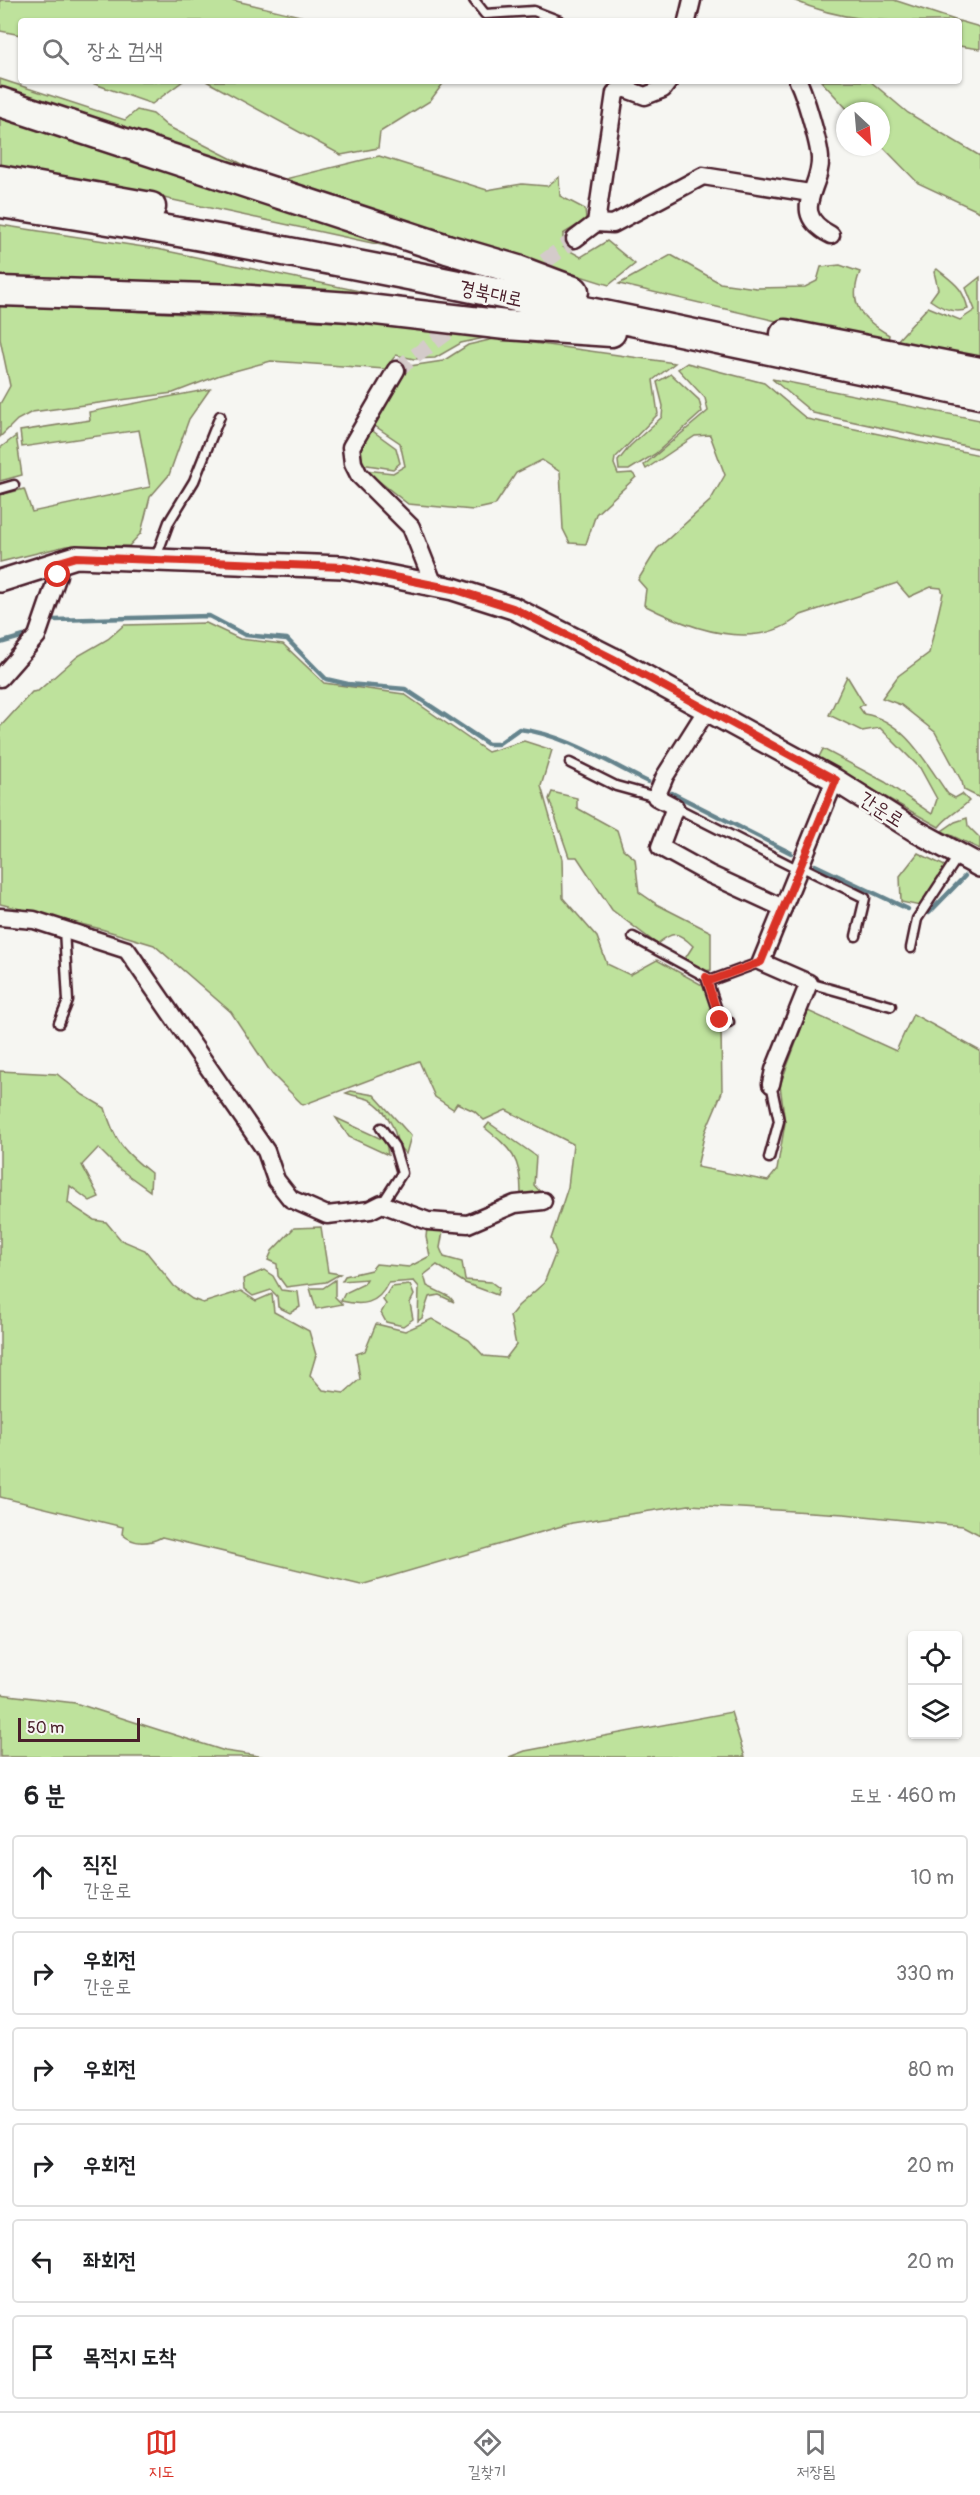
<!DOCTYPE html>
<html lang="ko">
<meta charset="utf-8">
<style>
body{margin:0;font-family:Pangolin,"Poor Story",sans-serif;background:#f6f6f6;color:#202124}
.controls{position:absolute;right:18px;bottom:18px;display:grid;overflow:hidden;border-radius:6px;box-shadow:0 2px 4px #0004}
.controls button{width:54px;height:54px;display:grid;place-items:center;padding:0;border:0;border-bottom:2px solid #e0e0e0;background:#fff;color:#202124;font:30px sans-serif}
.compass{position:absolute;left:836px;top:102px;width:54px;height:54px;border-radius:50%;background:#fff;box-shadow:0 2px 4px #0004;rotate:154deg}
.scale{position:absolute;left:18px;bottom:15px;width:122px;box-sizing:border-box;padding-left:6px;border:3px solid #4a1f2b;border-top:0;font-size:16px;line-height:21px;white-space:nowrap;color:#4a1f2b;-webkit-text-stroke:4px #f6f6f2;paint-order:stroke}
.stop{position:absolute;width:18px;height:18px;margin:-14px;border:4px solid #d93025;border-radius:50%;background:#fff}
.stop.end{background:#d93025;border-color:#fff;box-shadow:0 2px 6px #0008}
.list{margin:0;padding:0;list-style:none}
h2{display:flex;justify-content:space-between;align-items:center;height:78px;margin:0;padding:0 24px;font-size:26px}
h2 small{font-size:20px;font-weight:400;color:#757577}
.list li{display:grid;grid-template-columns:39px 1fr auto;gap:18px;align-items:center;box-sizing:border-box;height:84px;margin:0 12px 12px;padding:0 12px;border:2px solid #e0e0e0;border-radius:6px}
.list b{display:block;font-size:22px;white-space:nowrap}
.list p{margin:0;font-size:20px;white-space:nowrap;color:#757577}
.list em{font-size:20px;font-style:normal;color:#757577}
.icon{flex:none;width:33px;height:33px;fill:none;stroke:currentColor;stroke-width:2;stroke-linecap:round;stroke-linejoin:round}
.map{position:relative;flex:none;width:980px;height:1757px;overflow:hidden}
.search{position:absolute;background:#fff;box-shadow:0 2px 4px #0004;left:18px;right:18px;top:18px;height:66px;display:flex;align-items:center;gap:15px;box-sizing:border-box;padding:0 21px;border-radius:6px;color:#757577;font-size:22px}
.sheet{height:654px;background:#fff}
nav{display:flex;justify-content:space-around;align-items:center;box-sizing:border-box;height:84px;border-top:2px solid #e0e0e0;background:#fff;font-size:16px;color:#757577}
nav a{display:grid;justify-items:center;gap:3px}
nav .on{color:#d93025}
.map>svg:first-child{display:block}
.green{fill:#bee29c;stroke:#848064;stroke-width:1.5}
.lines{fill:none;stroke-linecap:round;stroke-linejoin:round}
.stream{stroke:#65848d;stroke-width:4.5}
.minor-tunnel{stroke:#d4cbca;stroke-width:16;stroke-dasharray:16 8;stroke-linecap:butt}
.service-casing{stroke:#4a1f2b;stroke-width:13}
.minor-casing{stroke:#4a1f2b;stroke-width:21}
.tertiary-casing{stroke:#4a1f2b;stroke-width:26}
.trunk-casing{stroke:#4a1f2b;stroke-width:33}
.service{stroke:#f6f6f2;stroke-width:8}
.minor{stroke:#f6f6f2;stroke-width:16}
.tertiary{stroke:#f6f6f2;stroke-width:21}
.trunk{stroke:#f6f6f2;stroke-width:28}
.route{stroke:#d93025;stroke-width:8}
.labels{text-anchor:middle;stroke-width:5;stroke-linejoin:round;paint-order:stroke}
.street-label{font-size:20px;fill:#4a1f2b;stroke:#f6f6f2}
</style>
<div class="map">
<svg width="980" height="1757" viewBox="0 0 980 1757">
<rect width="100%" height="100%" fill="#f6f6f2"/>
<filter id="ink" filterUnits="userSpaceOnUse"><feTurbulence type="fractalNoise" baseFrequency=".0167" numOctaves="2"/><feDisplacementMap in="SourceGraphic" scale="12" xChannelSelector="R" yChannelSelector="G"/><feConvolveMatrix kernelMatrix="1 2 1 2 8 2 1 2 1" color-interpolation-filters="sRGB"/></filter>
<g filter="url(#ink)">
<g class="green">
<path d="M0 0H232L321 21H21V35L0 31Z"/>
<path d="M793 0H894L958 21C898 21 850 25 793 0Z"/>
<path d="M959 21 980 27V49L959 46Z"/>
<path d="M0 79 125 120 137 110 153 114 167 126 252 169 222 161 0 91Z"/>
<path d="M86 81H183L152 104Z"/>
<path d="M206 81H445L430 101 380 132 378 148 341 155Z"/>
<path d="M821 81H870L908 113 980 156V212L918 183 881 145V111H849Z"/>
<path d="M0 114 423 254 76 179 0 169Z"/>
<path d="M379 156 487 190 522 184 547 186 559 177 560 196 585 209 586 220 563 234V247L581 257 607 241 635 264 609 285 277 181Z"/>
<path d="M0 225 157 249 398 299 0 279Z"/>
<path d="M671 255 720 283 756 288 805 287 817 281 821 267 840 265 860 272C847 305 862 319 889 335L888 340 802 327 619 284Z"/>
<path d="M937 269C954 283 963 287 968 309 955 314 941 308 930 300L938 289 934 272Z"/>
<path d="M980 277V361L894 344 928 307 960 320 975 310 966 288Z"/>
<path d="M0 304 391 325 489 337 461 343 435 358 414 359 396 355 385 369 271 361 220 375 173 393 32 412 17 420 0 437V404L10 386 0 339Z"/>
<path d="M498 338 675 363 653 380 658 414 615 458 614 464 618 474 632 473 636 477 596 514 586 544 570 543 563 529 560 472 542 460 516 473 495 505 473 510 408 504 365 470 393 473 405 466 400 443 372 424 375 416 410 366 443 361 468 345Z"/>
<path d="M687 363 764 383 807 419 980 455V798L964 790 962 782 935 732 901 705 882 698 898 676 929 653 943 593 941 588 931 587 909 597 897 583 801 615C756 653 690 629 644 605L646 589 638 580 657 549 710 501 725 475 710 435 695 436 646 469 644 465 708 411 705 398 678 369Z"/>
<path d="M671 374 699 400 702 412 655 454 629 470H619L618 461 630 446 662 417 663 406 657 382Z"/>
<path d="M772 379 980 420V449L813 413Z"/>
<path d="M210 389 189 419 169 475 150 497 141 533 129 546H66L0 562V495L24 489 32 512 150 487 139 430 22 447 20 431 90 420 89 412Z"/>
<path d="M370 429 396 448 400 463 393 469 361 464 356 445Z"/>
<path d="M16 436 22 475 0 481V448Z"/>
<path d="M206 623 240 639 283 644 324 683 404 694 488 752 524 741 552 750 541 786 562 859 563 898 597 937 607 964 630 975 657 960 704 986 721 1030 722 1092 705 1132 697 1167 768 1181 777 1170 785 1123 780 1085 808 1011 896 1051 913 1014 980 1051V1535L963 1526 844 1514 689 1505 572 1523 361 1585 162 1537C149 1544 134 1545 122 1534L123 1527 0 1497V1071L57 1074 83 1095 105 1108C115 1142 123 1151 151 1173L150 1191 118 1168 98 1148 82 1165 99 1197 90 1201 70 1186 68 1203 94 1220 106 1222 121 1240 145 1250 174 1286 192 1299 203 1303 241 1291 256 1301 272 1294 274 1312 309 1331 316 1355 310 1375 323 1390 344 1393 360 1379 356 1354 365 1351 376 1324 405 1331 432 1319 469 1340 484 1356 506 1358 516 1345 510 1316 518 1306 544 1283 556 1252 551 1239 568 1187 573 1144 506 1110 484 1120 474 1111 457 1103 453 1109 435 1097 419 1061 303 1105 272 1074 231 1012 154 945 101 929 0 904V727L32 692 38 691 78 656 108 639 124 625Z"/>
<path d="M847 676 864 704 859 707 864 714C904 720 926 763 948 794L955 798 962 794 969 801C959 811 947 816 939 827L818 759 823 749 885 782 932 814 937 799 920 768 880 728 862 731 829 715Z"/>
<path d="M552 792 577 798V808L617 830 623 849 635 859 639 892 658 905 711 932V970L705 971 684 960 693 946C678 931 673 931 657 944L612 910 577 857H569L549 799Z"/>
<path d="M967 818 968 826 980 838V849L942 831 955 822Z"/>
<path d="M918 853 947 867 920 906 901 902 900 876Z"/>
<path d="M351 1091 374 1095 411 1136 406 1154 397 1145C397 1129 384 1107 370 1100 363 1097 354 1096 346 1093Z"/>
<path d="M336 1118 386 1141 388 1155 349 1137Z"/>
<path d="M489 1123 536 1156 534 1185 543 1195 516 1198 521 1193C521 1158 511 1149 485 1128Z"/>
<path d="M321 1227 328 1272 340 1274 326 1282 286 1287 278 1276 277 1264 268 1260 272 1251 294 1228Z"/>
<path d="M427 1228 443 1231 440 1248 444 1257 462 1262 465 1280 491 1282 499 1288 497 1295 465 1283 437 1265 424 1275 427 1286 450 1297 454 1302 439 1295 429 1297 422 1318 418 1321 419 1287 414 1281 388 1283C378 1305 362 1306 341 1301L345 1293 364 1284 367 1279 342 1281 345 1276 371 1270 376 1264 409 1267 430 1256 426 1237Z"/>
<path d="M264 1270 273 1276 281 1290 298 1292 300 1307 290 1313 278 1307 277 1296 271 1290 253 1296 244 1289 243 1279Z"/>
<path d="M335 1280V1297L342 1304 316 1309 310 1288H323Z"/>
<path d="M410 1285 414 1295 410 1303 413 1319 403 1326 386 1322 381 1313 386 1304 383 1300 391 1287Z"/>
<path d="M0 1694 75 1703 225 1751 265 1757H0Z"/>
<path d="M731 1712 745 1757H509L525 1751Z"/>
</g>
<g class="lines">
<g class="stream">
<path d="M54 620 209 616 245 635 287 639 326 679 348 684 405 689 488 744H498L519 729C564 734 607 762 648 782"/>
<path d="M0 643 24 636"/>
<path d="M672 793 791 853"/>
<path d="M815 865 908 909"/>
<path d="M929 913 965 876"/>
</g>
<g class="minor-tunnel">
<path d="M525 276 575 239"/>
<path d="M396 370 501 293"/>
</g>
<defs>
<g id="service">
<path d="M474 0 485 14 534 11 560 21"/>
<path d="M0 489 14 485"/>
<path d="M155 560 169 522 194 481 220 416"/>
<path d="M570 763 616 786 656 797"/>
<path d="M675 807 799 870"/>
<path d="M800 866 865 898 856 936"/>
<path d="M633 937 712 980 761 962"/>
<path d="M911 948 917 919 959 855"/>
<path d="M706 977 720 1019 729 1022"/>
<path d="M809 983 891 1006"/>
<path d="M59 1023 68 1001 64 929"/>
<path d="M381 1128 394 1146 402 1173 382 1204"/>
<path d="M769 1158 779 1121 771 1084"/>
</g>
<g id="minor">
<path d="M687 21 692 0"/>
<path d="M798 81C805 95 819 143 820 158 822 189 787 212 831 235"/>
<path d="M596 223 613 224 703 176 810 193"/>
<path d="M575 239 596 223 615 93 623 88 645 96 663 89 669 81"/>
<path d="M396 370 351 447 353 463 359 475 411 527 434 585"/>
<path d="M0 678 37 636 58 575 59 562"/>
<path d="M706 711 665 776 656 797 675 807 660 847 709 874 783 908"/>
<path d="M0 917 34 920 127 950 266 1151 276 1180 291 1199 327 1215 370 1210 382 1204 428 1221 468 1224 515 1204 543 1201"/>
<path d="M771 1084 774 1070 809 983 761 962 835 780"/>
</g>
<path id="tertiary" d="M0 581 76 557 343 567 453 589 513 608 612 658 835 780 916 831 980 866"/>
<g id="trunk">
<path d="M0 102 447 249 518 270 574 291"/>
<path d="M0 180 151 207"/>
<path d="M0 203C329 252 654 327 980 394"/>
<path d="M0 291 236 299 350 307 506 325 611 332"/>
<path d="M785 334 980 372"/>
</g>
</defs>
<use href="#service" class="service-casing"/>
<use href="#minor" class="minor-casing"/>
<use href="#tertiary" class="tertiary-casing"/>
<use href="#trunk" class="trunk-casing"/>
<use href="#service" class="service"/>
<use href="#minor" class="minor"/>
<use href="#tertiary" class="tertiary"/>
<use href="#trunk" class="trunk"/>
</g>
</g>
<g class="lines" filter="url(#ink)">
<path class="route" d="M58 575 59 562 76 557 344 567 453 589 513 608 612 658 836 780 761 962 712 980 706 977 720 1020"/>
</g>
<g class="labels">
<g class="street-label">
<text transform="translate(491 293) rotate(12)" y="7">경북대로</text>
<text transform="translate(882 809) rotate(32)" y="7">간운로</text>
</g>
</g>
</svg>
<div class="controls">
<button><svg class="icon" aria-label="locate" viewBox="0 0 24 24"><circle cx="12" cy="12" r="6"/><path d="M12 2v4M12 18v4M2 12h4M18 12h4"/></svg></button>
<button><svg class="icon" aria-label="layers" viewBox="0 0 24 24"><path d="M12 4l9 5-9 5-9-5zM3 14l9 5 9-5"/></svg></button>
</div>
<svg class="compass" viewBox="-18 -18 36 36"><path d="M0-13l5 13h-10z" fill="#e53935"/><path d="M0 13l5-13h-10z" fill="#757577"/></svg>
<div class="scale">50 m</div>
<div class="stop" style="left:58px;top:575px"></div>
<div class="stop end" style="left:720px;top:1020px"></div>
<div class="search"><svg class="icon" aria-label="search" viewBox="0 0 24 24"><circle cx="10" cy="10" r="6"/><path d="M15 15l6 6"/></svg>장소 검색</div>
</div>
<section class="sheet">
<h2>6 분<small>도보 · 460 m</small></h2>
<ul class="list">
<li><svg class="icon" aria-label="ahead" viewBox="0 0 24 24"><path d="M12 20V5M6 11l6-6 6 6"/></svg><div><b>직진</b><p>간운로</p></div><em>10 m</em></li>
<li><svg class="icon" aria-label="right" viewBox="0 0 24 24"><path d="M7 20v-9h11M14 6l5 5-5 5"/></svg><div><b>우회전</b><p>간운로</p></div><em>330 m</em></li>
<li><svg class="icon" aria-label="right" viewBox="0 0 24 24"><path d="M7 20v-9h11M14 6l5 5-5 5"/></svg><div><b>우회전</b></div><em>80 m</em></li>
<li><svg class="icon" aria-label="right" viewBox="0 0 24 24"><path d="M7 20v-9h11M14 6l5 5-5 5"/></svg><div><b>우회전</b></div><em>20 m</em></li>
<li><svg class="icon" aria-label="left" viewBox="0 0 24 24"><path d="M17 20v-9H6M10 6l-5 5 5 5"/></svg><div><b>좌회전</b></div><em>20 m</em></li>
<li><svg class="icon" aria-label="arrive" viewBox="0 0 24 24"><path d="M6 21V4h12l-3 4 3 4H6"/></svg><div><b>목적지 도착</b></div></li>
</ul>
</section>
<nav>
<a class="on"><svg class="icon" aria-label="map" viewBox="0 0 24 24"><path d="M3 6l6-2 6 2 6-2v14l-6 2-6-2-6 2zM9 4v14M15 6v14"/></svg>지도</a>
<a><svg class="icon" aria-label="directions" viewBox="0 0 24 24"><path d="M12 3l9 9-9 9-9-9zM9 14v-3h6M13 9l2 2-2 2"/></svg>길찾기</a>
<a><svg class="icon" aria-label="saved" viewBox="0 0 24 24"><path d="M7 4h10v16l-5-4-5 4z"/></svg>저장됨</a>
</nav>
